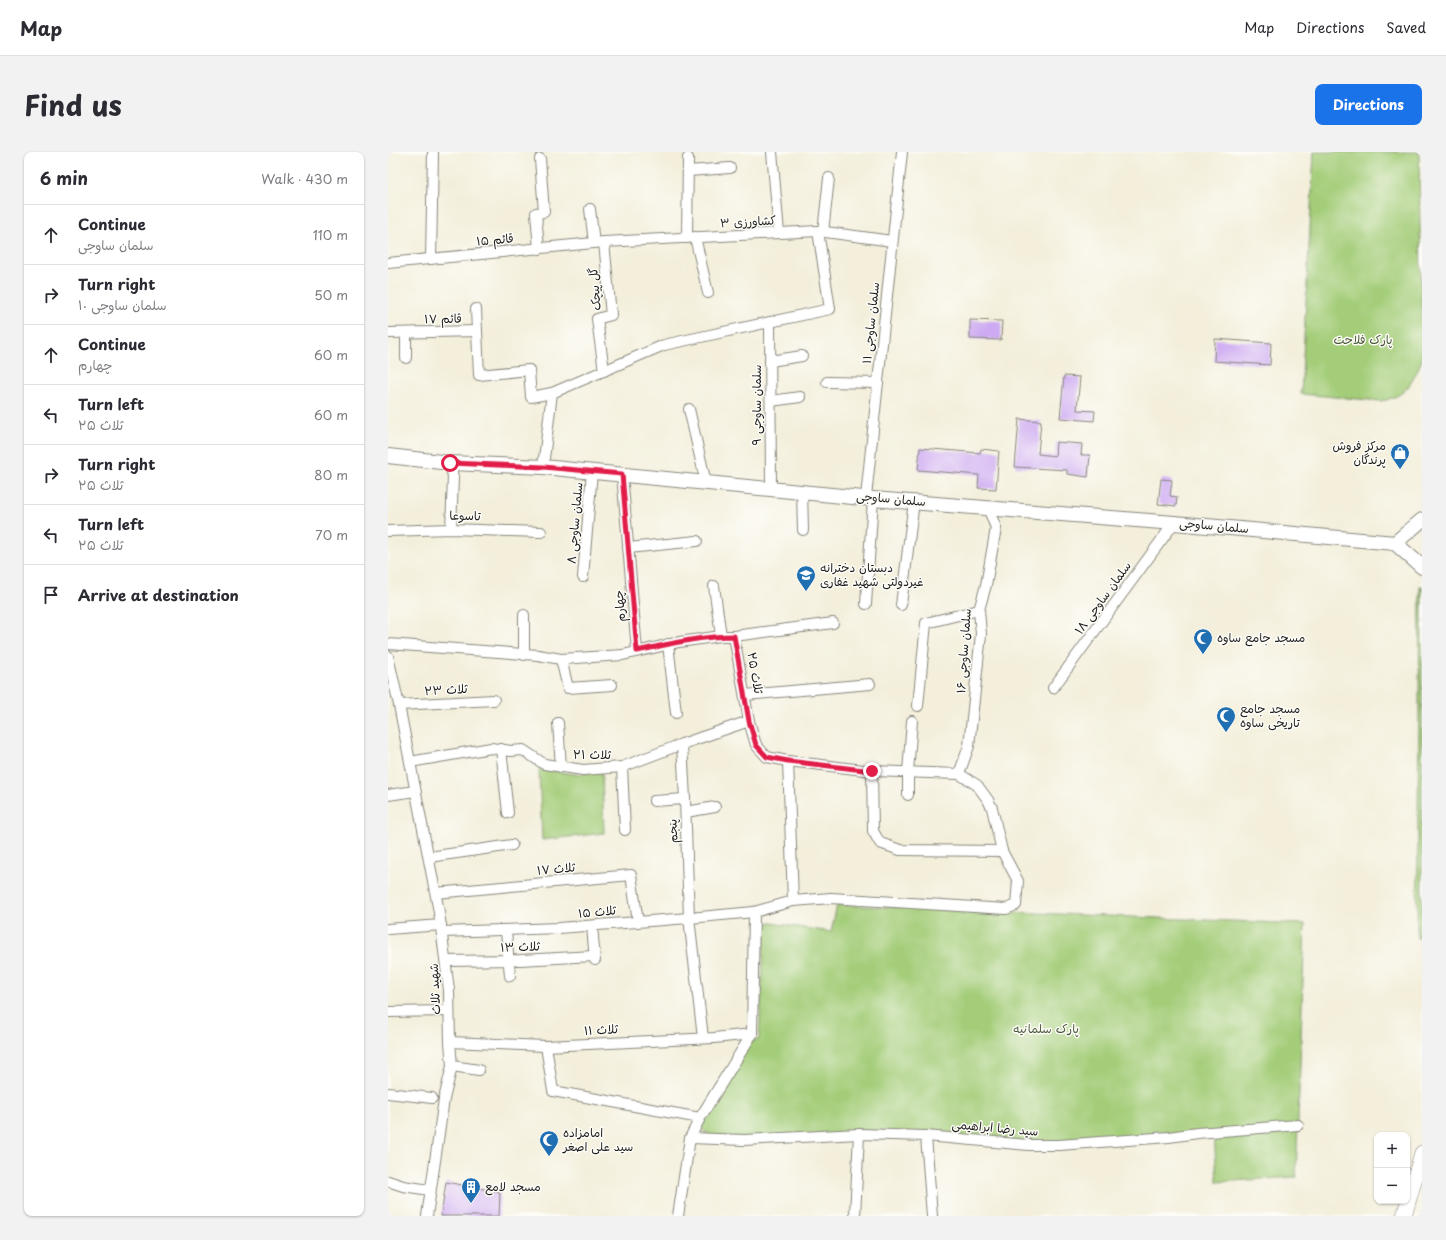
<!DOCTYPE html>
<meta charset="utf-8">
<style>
body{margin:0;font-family:"Playpen Sans","Playpen Sans Arabic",sans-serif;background:#f2f2f3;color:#2b2b33}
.controls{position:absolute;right:12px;bottom:12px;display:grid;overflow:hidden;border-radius:8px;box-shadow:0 1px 3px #0004}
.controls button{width:36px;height:36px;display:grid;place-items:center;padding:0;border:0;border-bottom:1px solid #e1e1e2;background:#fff;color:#2b2b33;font:20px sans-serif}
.stop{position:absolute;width:12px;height:12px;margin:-9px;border:3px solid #e11d48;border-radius:50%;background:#fff}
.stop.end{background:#e11d48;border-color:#fff;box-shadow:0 1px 4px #0008}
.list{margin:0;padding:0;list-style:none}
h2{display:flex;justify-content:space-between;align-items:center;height:52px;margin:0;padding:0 16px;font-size:17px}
h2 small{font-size:13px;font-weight:400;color:#7c7c81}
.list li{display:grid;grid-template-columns:26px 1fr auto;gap:12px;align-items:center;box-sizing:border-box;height:60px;padding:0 16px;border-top:1px solid #e1e1e2}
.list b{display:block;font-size:15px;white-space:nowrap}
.list p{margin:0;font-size:13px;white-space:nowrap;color:#7c7c81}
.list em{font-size:13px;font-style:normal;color:#7c7c81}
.icon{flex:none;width:22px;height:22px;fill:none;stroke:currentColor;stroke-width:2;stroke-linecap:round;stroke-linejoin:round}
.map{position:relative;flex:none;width:1034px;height:1064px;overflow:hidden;border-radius:8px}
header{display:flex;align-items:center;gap:24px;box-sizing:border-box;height:56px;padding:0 20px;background:#fff;border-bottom:1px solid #e1e1e2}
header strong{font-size:19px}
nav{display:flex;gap:22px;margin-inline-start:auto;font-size:14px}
.intro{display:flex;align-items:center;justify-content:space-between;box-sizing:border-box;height:96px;padding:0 24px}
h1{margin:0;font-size:28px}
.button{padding:10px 18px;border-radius:8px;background:#1a73e8;color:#fff;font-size:14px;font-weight:700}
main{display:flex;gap:24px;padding:0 24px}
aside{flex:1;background:#fff;border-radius:8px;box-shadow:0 1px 3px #0004}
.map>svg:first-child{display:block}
.green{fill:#a4cd79;stroke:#60744a}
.building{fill:#cdaaf3}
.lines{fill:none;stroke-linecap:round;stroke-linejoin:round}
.street-casing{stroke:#88867c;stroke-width:12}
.secondary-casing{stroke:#88867c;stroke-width:16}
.primary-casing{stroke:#88867c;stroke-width:16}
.street{stroke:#fff;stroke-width:10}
.secondary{stroke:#fff;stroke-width:14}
.primary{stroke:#fff;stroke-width:15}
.route{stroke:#e11d48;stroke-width:5}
.labels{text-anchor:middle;stroke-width:3;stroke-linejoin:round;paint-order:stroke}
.street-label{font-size:12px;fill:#1c1c1c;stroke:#fdfcf7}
.park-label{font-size:12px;fill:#4c5a3d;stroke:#fdfcf7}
.poi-label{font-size:12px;fill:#1c1c1c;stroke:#fdfcf7;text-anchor:start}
</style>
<header>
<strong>Map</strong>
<nav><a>Map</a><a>Directions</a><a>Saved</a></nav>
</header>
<div class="intro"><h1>Find us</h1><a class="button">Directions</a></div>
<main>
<aside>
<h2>6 min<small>Walk · 430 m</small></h2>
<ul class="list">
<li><svg class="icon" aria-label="ahead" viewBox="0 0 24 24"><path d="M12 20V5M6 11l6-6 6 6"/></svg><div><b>Continue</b><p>سلمان ساوجی</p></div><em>110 m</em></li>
<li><svg class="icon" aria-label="right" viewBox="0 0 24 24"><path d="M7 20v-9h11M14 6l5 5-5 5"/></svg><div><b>Turn right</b><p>سلمان ساوجی ۱۰</p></div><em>50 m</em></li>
<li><svg class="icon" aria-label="ahead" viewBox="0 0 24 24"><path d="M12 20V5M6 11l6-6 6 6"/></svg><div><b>Continue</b><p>چهارم</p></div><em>60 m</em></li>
<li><svg class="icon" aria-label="left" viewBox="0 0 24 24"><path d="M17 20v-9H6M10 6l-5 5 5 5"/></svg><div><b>Turn left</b><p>ثلاث ۲۵</p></div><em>60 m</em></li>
<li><svg class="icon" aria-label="right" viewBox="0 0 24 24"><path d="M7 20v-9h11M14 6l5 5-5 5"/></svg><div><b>Turn right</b><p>ثلاث ۲۵</p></div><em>80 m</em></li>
<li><svg class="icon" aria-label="left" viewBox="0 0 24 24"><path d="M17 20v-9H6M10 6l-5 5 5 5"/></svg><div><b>Turn left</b><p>ثلاث ۲۵</p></div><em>70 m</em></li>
<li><svg class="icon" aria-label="arrive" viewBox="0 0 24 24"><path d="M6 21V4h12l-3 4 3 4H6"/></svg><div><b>Arrive at destination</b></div></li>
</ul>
</aside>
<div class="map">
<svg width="1034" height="1064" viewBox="0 0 1034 1064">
<rect width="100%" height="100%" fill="#fdfcf7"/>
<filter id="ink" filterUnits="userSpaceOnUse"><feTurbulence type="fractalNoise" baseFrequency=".025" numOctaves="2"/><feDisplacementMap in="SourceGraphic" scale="8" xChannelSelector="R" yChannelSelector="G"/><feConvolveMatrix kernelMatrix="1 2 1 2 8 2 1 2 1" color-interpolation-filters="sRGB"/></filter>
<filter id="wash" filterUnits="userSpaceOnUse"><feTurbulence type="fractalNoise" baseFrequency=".012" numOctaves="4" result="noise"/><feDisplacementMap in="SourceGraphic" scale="16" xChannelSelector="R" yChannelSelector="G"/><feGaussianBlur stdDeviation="0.9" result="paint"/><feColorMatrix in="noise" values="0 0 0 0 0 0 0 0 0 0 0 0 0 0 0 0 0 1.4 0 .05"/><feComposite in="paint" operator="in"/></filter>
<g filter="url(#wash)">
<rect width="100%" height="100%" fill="#f3efdb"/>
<g class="green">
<path d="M926 0H1031L1034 208C1024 230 1020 244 993 249L913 242Z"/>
<path d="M1032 434H1034V786H1029Z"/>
<path d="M151 617 186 622 214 621 216 681 154 688Z"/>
<path d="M449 753 917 772 908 1025 829 1030 826 981 658 993 525 983 324 987 309 971 358 892 371 887 377 770 443 780Z"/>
</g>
<g id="blocks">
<g class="building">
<path d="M582 168 614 169 613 188 582 187Z"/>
<path d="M827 187 883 191 882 213 826 209Z"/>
<path d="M676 224 692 225 689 258 707 259 706 269 672 266Z"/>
<path d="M631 267 653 269 650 302 667 304 668 290 694 292 693 303H702L700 325 679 322V318L627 315Z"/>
<path d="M532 296 592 301 593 297 611 299 608 337 590 336 591 323 530 318Z"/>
<path d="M773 327 784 328 782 344 789 345 788 354 770 352Z"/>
<path d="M58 1030 112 1040 111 1064H53Z"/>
</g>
</g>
</g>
<g filter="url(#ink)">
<use href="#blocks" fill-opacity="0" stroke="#88867c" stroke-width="1"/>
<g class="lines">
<defs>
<g id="street">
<path d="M384 0 391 81"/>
<path d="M300 19 342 16"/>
<path d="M202 57 206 91"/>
<path d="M435 80 441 26"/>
<path d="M307 85 320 141"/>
<path d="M299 86 300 6"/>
<path d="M151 97 148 61 156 60 152 7"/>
<path d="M43 107 45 0"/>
<path d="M0 111 216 90 430 79 504 89"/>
<path d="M88 157 89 179"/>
<path d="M382 170 383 337"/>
<path d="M0 181 89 179 91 223 141 218 143 245 164 241 276 193 442 157 430 79"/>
<path d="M18 181V206"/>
<path d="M382 209 414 204"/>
<path d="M216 219 209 167 223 163 216 90"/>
<path d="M439 230 490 231"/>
<path d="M383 249 412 245"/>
<path d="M301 257 318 331"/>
<path d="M62 311 65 325 63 377"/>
<path d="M155 315 164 241"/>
<path d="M234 322 249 499"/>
<path d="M414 339 415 378"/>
<path d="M478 345 514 0"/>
<path d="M0 379 63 377 153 380"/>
<path d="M240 396 309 389"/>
<path d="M195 425 204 320"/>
<path d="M326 434 333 484"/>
<path d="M478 452 485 347"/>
<path d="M513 453 526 349"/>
<path d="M346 484 445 471"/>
<path d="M0 492 150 503 173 507 235 503 291 490 333 484H346L361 569 368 593 379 605 400 609 484 619 485 679 492 691 512 698 614 699"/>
<path d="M280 492 288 561"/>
<path d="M136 503V463"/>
<path d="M0 504 11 553 51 760 61 838 62 890 64 914 56 947 39 1064"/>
<path d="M173 507 180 536 224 533"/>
<path d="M665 536 786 371"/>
<path d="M357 543 482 532"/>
<path d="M11 553 106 548"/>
<path d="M530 554 538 471 591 458"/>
<path d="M170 571 173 615"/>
<path d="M294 592 297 647 301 766 315 886"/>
<path d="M113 597 120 661"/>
<path d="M400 609 405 749 443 746 618 757 628 753 630 729 614 699 604 656 600 648 589 633 571 622 484 619"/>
<path d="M22 610 103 596 123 599 135 598 156 612 195 618 234 615 294 592 361 569"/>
<path d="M234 615 237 678"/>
<path d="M571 622 581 594 593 482 591 458 598 433 608 376 600 356"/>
<path d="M0 643 27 639"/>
<path d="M520 643V620L524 569"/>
<path d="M266 649 297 647"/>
<path d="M298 660 327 655"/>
<path d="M41 705 124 693"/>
<path d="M48 741 243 723 250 770"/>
<path d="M204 774 207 808"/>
<path d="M0 777 53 773"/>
<path d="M118 779 122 824"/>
<path d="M54 780 171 776 301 766 366 760 405 749"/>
<path d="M58 809 132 808 206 804"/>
<path d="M0 860 61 859"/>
<path d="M62 890 158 894 326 886 364 882"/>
<path d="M158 894 165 939 312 966"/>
<path d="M64 914 91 918"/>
<path d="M0 941 44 946"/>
<path d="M538 984 544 1064"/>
<path d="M302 986 356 988 471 982 538 984 641 993H671L781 985 809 981 910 973"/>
<path d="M0 1029 15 1034 42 1038"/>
<path d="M290 1064 302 986 312 966 364 882 366 760"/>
<path d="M467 1064 471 982"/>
</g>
<g id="secondary">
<path d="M0 304 62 311 155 315 485 347 786 371 1007 391 1034 415"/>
<path d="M1007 391 1034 368"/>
</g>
<path id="primary" d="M1016 1064 1034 1001"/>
</defs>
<use href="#street" class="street-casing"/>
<use href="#secondary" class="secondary-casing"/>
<use href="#primary" class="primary-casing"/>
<use href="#street" class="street"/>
<use href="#secondary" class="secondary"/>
<use href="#primary" class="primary"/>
</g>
</g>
<g class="lines" filter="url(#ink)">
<path class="route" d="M62 311 155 315 234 322 249 499C281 492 313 484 346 484L361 569 368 593 379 605 400 609 484 619"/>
</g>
<defs>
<symbol id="shop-pin" viewBox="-11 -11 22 30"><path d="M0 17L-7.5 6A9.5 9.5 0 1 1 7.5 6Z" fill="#1f6fb2" stroke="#fdfcf7"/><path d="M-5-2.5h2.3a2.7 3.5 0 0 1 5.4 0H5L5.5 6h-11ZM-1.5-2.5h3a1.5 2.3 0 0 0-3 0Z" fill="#fff"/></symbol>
<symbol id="school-pin" viewBox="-11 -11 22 30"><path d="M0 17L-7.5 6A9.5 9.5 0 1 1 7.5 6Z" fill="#1f6fb2" stroke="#fdfcf7"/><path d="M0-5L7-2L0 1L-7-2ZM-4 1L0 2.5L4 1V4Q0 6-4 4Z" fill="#fff"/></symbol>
<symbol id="mosque-pin" viewBox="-11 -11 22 30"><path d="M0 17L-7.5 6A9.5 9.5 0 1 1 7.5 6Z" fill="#1f6fb2" stroke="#fdfcf7"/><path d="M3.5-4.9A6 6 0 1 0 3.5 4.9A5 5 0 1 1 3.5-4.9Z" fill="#fff"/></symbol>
<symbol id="building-pin" viewBox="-11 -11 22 30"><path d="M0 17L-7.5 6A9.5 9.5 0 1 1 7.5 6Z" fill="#1f6fb2" stroke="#fdfcf7"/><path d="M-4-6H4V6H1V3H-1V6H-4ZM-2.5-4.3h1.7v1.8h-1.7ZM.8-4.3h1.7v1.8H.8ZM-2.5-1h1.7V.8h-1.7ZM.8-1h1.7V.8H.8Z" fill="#fff"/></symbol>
</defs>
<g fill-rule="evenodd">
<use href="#shop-pin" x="1001" y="290" width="22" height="30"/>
<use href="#school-pin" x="407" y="412" width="22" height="30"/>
<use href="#mosque-pin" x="804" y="475" width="22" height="30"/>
<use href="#mosque-pin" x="827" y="553" width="22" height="30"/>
<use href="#mosque-pin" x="150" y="977" width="22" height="30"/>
<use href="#building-pin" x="72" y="1024" width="22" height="30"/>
</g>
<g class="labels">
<g class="street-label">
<text transform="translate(360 70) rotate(-3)" y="4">کشاورزی ۳</text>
<text transform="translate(107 88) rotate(-5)" y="4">قائم ۱۵</text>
<text transform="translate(207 137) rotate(-95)" y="4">گل پیچک</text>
<text transform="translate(55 167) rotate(-1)" y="4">قائم ۱۷</text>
<text transform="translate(483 171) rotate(-84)" y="4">سلمان ساوجی ۱۱</text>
<text transform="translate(369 253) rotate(-90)" y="4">سلمان ساوجی ۹</text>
<text transform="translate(503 347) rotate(5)" y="4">سلمان ساوجی</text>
<text transform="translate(77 364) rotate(1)" y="4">تاسوعا</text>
<text transform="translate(187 371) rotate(-85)" y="4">سلمان ساوجی ۸</text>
<text transform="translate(826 374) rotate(5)" y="4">سلمان ساوجی</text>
<text transform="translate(715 446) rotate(-54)" y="4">سلمان ساوجی ۱۸</text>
<text transform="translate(232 454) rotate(-95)" y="4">چهارم</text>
<text transform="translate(576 499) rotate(-86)" y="4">سلمان ساوجی ۱۶</text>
<text transform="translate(367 521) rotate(80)" y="4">ثلاث ۲۵</text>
<text transform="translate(58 538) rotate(-3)" y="4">ثلاث ۲۳</text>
<text x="204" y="607">ثلاث ۲۱</text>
<text transform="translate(285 679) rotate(-92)" y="4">پنجم</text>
<text transform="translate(168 717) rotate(-5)" y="4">ثلاث ۱۷</text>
<text transform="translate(209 760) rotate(-5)" y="4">ثلاث ۱۵</text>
<text transform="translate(132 795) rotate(-2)" y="4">ثلاث ۱۳</text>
<text transform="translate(47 837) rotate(-93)" y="4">شهید ثلاث</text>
<text transform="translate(213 878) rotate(-3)" y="4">ثلاث ۱۱</text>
<text transform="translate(607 976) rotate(5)" y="4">سید رضا ابراهیمی</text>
</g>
<g class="park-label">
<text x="975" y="192">پارک فلاحت</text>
<text x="658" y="881">پارک سلمانیه</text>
</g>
<g class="poi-label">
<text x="998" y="298" text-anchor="end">مرکز فروش<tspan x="998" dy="14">پرندگان</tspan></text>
<text x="432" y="420">دبستان دخترانه<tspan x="432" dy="14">غیردولتی شهید غفاری</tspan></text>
<text x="829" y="490">مسجد جامع ساوه</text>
<text x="852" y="561">مسجد جامع<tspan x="852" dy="14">تاریخی ساوه</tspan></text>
<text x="175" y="985">امامزاده<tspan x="175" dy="14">سید علی اصغر</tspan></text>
<text x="97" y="1039">مسجد لامع</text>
</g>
</g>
</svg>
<div class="controls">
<button>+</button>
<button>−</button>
</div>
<div class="stop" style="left:62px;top:311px"></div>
<div class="stop end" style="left:484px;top:619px"></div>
</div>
</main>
